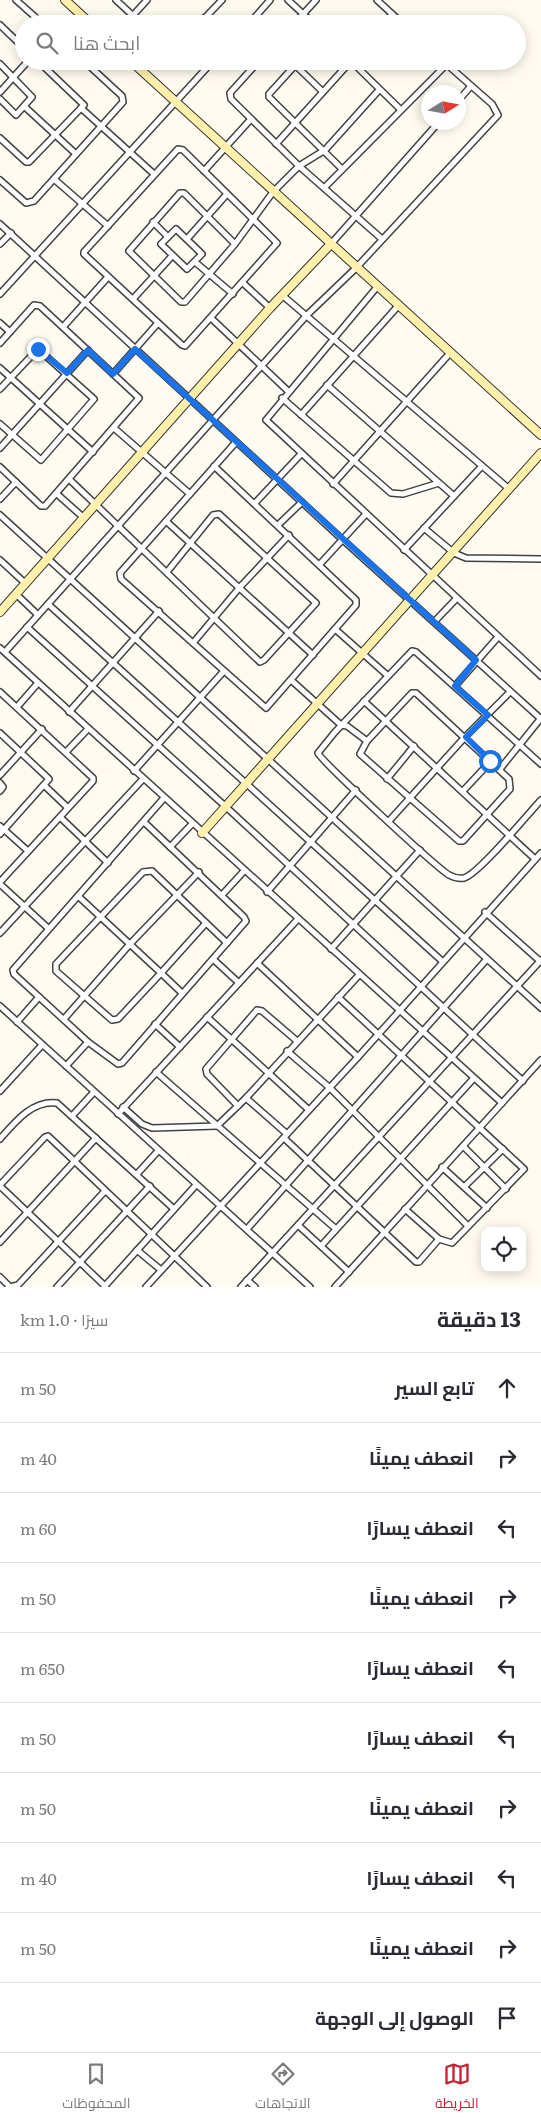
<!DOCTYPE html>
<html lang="ar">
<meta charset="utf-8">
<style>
body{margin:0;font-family:Literata,Cairo,serif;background:#f2f2f3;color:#2b2b33;direction:rtl}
.controls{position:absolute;right:15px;bottom:15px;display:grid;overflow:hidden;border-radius:10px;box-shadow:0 2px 12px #0003}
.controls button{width:45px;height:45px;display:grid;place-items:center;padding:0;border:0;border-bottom:1px solid #e1e1e2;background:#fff;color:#2b2b33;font:25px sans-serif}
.compass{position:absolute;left:421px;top:85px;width:45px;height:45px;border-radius:50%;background:#fff;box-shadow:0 2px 12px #0003;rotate:79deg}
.stop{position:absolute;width:15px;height:15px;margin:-11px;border:4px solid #1a73e8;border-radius:50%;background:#fff}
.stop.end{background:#1a73e8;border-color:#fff;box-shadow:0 1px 5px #0008}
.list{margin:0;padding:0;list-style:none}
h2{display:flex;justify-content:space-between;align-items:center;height:65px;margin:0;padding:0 20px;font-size:21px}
h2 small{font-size:16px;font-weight:400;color:#7c7c81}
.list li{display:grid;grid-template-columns:32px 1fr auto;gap:15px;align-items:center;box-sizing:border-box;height:70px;padding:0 20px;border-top:1px solid #e1e1e2}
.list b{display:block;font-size:19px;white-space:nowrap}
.list em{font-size:16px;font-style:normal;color:#7c7c81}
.icon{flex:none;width:28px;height:28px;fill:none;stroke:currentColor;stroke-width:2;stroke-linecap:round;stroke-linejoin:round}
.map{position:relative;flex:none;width:541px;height:1287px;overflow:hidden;direction:ltr}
.search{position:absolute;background:#fff;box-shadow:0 2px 12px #0003;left:15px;right:15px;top:15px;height:55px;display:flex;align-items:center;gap:12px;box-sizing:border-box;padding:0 18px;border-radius:28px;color:#7c7c81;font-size:19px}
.sheet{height:765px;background:#fff}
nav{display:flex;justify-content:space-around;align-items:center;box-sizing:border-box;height:70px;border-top:1px solid #e1e1e2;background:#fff;font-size:14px;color:#7c7c81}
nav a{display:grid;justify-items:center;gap:2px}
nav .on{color:#c52131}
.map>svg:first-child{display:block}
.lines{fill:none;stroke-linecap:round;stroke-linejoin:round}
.street-casing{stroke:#424242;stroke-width:8}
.secondary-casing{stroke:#313131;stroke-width:10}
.street{stroke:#fff;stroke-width:5}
.secondary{stroke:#fff1ab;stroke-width:8}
.route{stroke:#1a73e8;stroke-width:6}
</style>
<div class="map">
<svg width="541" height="1287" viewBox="0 0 541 1287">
<rect width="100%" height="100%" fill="#fffbf0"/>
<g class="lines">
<defs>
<g id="street">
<path d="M16 0 43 24"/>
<path d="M116 0 142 24"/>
<path d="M288 0 314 24"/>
<path d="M377 0 403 24"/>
<path d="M204 18 210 24"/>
<path d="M125 24 147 0"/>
<path d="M199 24 222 0"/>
<path d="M249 24 270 0"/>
<path d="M294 24 316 0"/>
<path d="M384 24 392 14"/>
<path d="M0 25 24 48"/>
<path d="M200 61 207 67"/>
<path d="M248 61 254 67"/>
<path d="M259 61 230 93 231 99 299 166 382 239"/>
<path d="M291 61 323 92"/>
<path d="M299 61 269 94V97L342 169"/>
<path d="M351 61 401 110"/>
<path d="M0 64 32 97 16 115 0 99"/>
<path d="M0 92 28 61"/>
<path d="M458 101 471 86"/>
<path d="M25 107 76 154"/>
<path d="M81 108 154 174"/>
<path d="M0 138 26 162H29L84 105 38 61"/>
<path d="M276 144 351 61"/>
<path d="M178 149 183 150 277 243 185 346 182 345 84 254V252Z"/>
<path d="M204 171 251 119"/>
<path d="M54 179 108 226"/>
<path d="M0 180 26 203 34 201 123 102 122 96 84 61"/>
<path d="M324 188 447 64"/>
<path d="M153 222 168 237"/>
<path d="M0 224 343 540 541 719"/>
<path d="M176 229 202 254 187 269 161 244Z"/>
<path d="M187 239 227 194"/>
<path d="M0 244 11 233"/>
<path d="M235 244 184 193H180L129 251 181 302H185L235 244 273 192 299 166 325 150 379 90"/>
<path d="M330 245 439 122"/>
<path d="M195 262 233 294"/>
<path d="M243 283 270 308"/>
<path d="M377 287 266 420 541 676"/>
<path d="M0 294 213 61"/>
<path d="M282 295 508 488"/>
<path d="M133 299 172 256"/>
<path d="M211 318 288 391"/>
<path d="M0 323 10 332"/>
<path d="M63 327 108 277"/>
<path d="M0 343 34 305 40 306 139 398 45 506H41L0 467"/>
<path d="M0 368 93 452"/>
<path d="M113 374 158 323"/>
<path d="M327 385 454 496"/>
<path d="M0 389 38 349 94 399 41 460 0 424"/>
<path d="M282 398 391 493 403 494 439 483"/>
<path d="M301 415 398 306"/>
<path d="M114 428 190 494"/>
<path d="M0 448 88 350"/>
<path d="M214 466 356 600V605L266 708 121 579 120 573 236 442"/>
<path d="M69 479 260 662 264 660 316 603 219 514 213 515 167 572"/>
<path d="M333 484 450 353"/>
<path d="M57 494 84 518"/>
<path d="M0 499 16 482"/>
<path d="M255 503 301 454"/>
<path d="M0 515 541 1008"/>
<path d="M166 521 313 655"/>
<path d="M278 525 302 502"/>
<path d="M424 528 454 553 466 558 541 559"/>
<path d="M404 550 482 466"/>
<path d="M0 560 26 584"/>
<path d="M320 564 366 514"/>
<path d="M16 594 38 615"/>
<path d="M48 604 442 961"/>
<path d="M435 621 457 598"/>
<path d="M27 627 225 806 523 1081"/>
<path d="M335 629 387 675"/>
<path d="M193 643 240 587 289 535"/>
<path d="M0 648 502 1103"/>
<path d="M5 652 307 315 356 268 498 115 492 104 443 61"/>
<path d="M291 680 341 725 347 726 367 741"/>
<path d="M455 686 498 637"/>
<path d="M0 692 93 778V781L0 882"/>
<path d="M412 693H416L509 779 510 789 463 841H459L360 754 367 741Z"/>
<path d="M364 701 535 859"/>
<path d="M17 707 38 683"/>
<path d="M69 712 159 611"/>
<path d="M0 733 49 779 0 834"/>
<path d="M66 752 88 729"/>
<path d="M541 764 416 652 412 651 335 732 318 753C322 762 436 867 449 875 453 877 459 879 464 878 478 875 528 814 541 800"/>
<path d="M500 769 541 718"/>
<path d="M134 771 224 671"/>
<path d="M0 775 42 729"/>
<path d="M387 779 414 746"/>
<path d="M0 783 3 787 0 791"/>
<path d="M45 786 68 808"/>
<path d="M463 791 491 761"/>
<path d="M60 817 108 863"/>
<path d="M389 821 465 737 510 692"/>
<path d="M144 822 244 917 246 921 122 1063 118 1064 88 1042 14 974 13 970 164 798"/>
<path d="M0 826 28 851"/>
<path d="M170 847 192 824"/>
<path d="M0 884 48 928"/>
<path d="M267 892 356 790"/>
<path d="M222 895 244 871"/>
<path d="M78 896 161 973 118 1019 112 1020 56 971V964L143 872 152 871 227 943"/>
<path d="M485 912 541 962"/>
<path d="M0 933 143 779"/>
<path d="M331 949 420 850"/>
<path d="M213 959 239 983"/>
<path d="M257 963 358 1057"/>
<path d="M182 993 161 973 206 923"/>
<path d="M338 997 524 1169 452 1243 439 1239 405 1209"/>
<path d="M0 1006 310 1287"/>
<path d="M207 1017 309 1110"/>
<path d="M64 1019 130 944 199 872"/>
<path d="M17 1022 39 997"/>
<path d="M155 1024 180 1047"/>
<path d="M287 1051 330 1088 468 1226"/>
<path d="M66 1066 88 1042"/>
<path d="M156 1072 336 1229"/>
<path d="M0 1091 42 1045"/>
<path d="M246 1098 287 1134"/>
<path d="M238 1106 207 1074 206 1069 257 1010 262 1011 297 1041"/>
<path d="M123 1107 142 1124 152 1128 217 1126 246 1098 359 975"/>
<path d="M118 1114 298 919"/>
<path d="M72 1116 94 1092"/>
<path d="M284 1138 416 1262H419L439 1239"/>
<path d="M0 1139C15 1122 32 1100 57 1103L174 1209"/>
<path d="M463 1146 506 1189"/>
<path d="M442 1167 487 1208"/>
<path d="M137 1174 158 1151"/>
<path d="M0 1185 45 1137 48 1136 207 1287"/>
<path d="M0 1186 105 1286"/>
<path d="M464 1187 503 1149"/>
<path d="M298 1225 349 1272"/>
<path d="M247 1229 487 959"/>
<path d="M0 1242 96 1138"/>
<path d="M321 1246 474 1078"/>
<path d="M137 1250 161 1270"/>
<path d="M0 1277 10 1287 18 1285 105 1191"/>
<path d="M247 1280 255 1287"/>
<path d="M57 1287 150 1186"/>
<path d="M104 1287 196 1185"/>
<path d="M146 1287 358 1057 541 853"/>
<path d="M241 1287 541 960"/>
<path d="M335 1287 541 1060"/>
</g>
<g id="secondary">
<path d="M65 0 91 24"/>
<path d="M131 61 541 435"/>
<path d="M0 612 270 308 330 245"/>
<path d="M202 833 541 453"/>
</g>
</defs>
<use href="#street" class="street-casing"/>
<use href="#secondary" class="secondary-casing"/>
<use href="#street" class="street"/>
<use href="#secondary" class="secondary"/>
</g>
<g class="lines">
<path class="route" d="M38 349 67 373 88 350 113 374 135 349 476 660 455 686 488 715 466 737 490 761"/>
</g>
</svg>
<div class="controls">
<button><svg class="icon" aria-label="locate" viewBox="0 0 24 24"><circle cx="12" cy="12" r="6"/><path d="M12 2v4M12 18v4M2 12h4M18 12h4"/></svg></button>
</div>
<svg class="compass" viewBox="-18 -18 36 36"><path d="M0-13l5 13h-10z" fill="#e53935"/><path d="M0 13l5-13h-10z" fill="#7c7c81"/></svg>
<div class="stop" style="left:490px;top:761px"></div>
<div class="stop end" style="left:38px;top:349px"></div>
<div class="search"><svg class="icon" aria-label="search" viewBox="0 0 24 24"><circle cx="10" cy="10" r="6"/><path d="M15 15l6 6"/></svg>ابحث هنا</div>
</div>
<section class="sheet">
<h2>13 دقيقة<small>سيرًا · 1.0 km</small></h2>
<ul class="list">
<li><svg class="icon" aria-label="ahead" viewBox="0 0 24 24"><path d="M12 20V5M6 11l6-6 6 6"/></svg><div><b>تابع السير</b></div><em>50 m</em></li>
<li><svg class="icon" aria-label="right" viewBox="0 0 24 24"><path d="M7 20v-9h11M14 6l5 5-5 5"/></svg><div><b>انعطف يمينًا</b></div><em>40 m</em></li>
<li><svg class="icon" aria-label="left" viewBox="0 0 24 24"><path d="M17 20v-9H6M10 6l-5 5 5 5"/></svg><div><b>انعطف يسارًا</b></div><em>60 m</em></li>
<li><svg class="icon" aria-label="right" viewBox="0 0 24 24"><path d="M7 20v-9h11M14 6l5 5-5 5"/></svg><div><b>انعطف يمينًا</b></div><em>50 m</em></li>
<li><svg class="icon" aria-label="left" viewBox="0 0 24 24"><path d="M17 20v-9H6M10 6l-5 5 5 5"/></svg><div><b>انعطف يسارًا</b></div><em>650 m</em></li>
<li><svg class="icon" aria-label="left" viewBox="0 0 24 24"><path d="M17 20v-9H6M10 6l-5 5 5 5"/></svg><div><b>انعطف يسارًا</b></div><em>50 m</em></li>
<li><svg class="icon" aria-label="right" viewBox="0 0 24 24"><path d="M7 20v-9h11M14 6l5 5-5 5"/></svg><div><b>انعطف يمينًا</b></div><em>50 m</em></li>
<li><svg class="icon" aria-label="left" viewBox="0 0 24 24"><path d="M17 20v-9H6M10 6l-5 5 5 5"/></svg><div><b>انعطف يسارًا</b></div><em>40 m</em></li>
<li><svg class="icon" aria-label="right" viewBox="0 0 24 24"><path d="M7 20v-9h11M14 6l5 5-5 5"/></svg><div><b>انعطف يمينًا</b></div><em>50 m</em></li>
<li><svg class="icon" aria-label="arrive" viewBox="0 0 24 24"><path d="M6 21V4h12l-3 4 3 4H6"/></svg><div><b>الوصول إلى الوجهة</b></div></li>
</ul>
</section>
<nav>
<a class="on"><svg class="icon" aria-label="map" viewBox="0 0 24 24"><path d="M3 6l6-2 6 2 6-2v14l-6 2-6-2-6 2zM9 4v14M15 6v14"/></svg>الخريطة</a>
<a><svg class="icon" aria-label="directions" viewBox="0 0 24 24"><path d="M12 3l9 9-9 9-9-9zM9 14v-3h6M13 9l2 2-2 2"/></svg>الاتجاهات</a>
<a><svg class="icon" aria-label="saved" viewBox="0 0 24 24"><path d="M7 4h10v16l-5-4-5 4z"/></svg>المحفوظات</a>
</nav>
